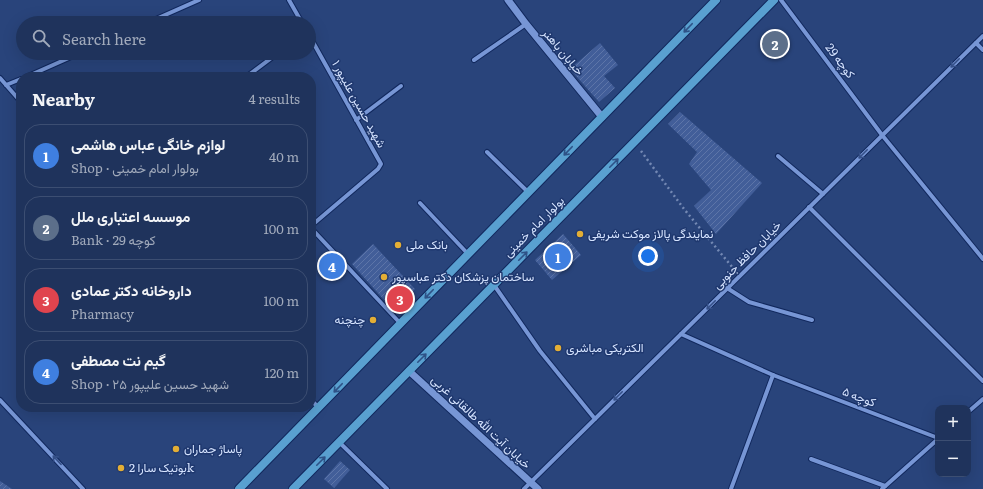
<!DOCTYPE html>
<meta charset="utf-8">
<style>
body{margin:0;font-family:Literata,Vazirmatn,serif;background:#2c3f65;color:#f1f3f6}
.controls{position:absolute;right:12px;bottom:12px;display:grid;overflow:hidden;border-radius:8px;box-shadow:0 4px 16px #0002}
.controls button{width:36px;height:36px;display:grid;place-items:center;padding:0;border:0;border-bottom:1px solid #3c4e72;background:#1f335c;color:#f1f3f6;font:20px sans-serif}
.you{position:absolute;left:648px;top:256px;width:14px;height:14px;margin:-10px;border:3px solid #fff;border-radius:50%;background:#1a73e8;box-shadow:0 0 0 6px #1a73e833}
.badge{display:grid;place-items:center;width:26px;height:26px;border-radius:50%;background:#8bbbb9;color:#fff;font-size:13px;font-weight:700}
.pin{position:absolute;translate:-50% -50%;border:2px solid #fff;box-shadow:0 1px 4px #0006}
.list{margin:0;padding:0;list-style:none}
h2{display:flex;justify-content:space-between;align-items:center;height:52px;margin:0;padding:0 16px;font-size:17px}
h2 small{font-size:13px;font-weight:400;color:#a1aabb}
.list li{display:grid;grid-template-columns:26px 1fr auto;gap:12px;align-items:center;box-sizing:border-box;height:64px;margin:0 8px 8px;padding:0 8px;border:1px solid #3c4e72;border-radius:16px}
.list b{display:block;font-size:15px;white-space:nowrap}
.list p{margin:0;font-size:13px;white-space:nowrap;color:#a1aabb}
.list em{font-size:13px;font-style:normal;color:#a1aabb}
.icon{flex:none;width:22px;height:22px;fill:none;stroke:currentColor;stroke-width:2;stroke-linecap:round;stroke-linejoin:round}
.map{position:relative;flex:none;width:983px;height:489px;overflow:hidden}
.search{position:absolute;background:#1f335c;box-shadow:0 4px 16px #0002;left:16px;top:16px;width:300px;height:44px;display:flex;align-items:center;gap:10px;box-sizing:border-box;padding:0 14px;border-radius:22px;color:#a1aabb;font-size:15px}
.panel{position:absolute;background:#1f335c;box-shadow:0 4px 16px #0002;left:16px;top:72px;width:300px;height:340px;border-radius:16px}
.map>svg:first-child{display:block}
.building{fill:url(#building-hatch)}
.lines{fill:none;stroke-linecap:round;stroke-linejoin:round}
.minor-casing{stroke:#11285d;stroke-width:6}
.tertiary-casing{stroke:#11285d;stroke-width:9}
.secondary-casing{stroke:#11285d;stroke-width:10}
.path{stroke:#7489b4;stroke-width:2.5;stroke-dasharray:2 3;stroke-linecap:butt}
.minor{stroke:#7796d5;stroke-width:4}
.tertiary{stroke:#7796d5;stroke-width:7}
.secondary{stroke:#59a0d0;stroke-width:8}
.oneway{stroke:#2e5287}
.oneway2{stroke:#355088}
.poi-dot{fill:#e3ae35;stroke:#1f386f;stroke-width:1.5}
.labels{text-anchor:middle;stroke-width:3;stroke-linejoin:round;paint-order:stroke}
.street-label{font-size:12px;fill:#d6e4ff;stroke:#1f386f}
.poi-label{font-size:12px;fill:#d6e4ff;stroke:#1f386f;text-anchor:start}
</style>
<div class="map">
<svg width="983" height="489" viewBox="0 0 983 489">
<defs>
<pattern id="building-hatch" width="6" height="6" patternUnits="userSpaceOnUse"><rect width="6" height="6" fill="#425e99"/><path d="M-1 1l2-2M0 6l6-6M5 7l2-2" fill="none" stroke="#5d75a8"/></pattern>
</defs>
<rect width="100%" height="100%" fill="#29447b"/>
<g class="building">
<path d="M600 43 618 65 604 76 615 88 599 102 570 69Z"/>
<path d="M680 112 762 183 716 234 694 206 711 190 689 164 697 152 668 124Z"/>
<path d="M563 234 581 255 552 280 535 260Z"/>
<path d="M373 244 415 289 395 312 352 264Z"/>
<path d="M332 261 342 271 331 281 322 271Z"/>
<path d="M340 461 350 470 334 488 324 479Z"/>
<path d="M0 481 12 489H0Z"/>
</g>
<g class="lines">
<defs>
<g id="minor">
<path d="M289 0 302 23"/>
<path d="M781 0 882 135 983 259"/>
<path d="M147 23 199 0"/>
<path d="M309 35 381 164 378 169 311 226"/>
<path d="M976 43 983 50"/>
<path d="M474 60 526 24"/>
<path d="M26 77 80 53"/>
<path d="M246 77 278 53"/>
<path d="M0 78 21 102"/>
<path d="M6 85 21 79"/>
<path d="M356 120 401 86"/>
<path d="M487 152 528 192"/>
<path d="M778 156 823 194"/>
<path d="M420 203 468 254"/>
<path d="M809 207 983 381"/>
<path d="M311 228 400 323"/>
<path d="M494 285 540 351 595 419"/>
<path d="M727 288 749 302 812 320"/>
<path d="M681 334 773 375 938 438"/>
<path d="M0 400 83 489"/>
<path d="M311 400 319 408"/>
<path d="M968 412 983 399"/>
<path d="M339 442 387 489"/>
<path d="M811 459 885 486"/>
<path d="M524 489 983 36"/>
<path d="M731 489 773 375"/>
<path d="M882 489 938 439"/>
</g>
<g id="tertiary">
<path d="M508 0 526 24 602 117"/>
<path d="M409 371 538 489"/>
</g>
<g id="secondary">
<path d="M239 489 716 0"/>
<path d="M293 489 774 0"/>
</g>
</defs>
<use href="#minor" class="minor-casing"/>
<use href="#tertiary" class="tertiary-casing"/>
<use href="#secondary" class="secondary-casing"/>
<path class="path" d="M641 151 684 209 733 268"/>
<use href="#minor" class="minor"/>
<use href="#tertiary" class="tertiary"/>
<use href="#secondary" class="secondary"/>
</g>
<defs><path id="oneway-shaft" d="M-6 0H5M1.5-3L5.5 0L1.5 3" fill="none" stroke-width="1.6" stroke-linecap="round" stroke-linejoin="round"/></defs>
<g class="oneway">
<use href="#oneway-shaft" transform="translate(688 28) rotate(134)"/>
<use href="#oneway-shaft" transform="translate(568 151) rotate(134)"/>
<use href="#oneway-shaft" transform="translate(614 163) rotate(-45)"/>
<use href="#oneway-shaft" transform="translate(523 256) rotate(-45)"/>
<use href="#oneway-shaft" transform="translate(429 294) rotate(134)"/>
<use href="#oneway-shaft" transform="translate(422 358) rotate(-45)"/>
<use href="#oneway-shaft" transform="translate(338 388) rotate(134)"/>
<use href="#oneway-shaft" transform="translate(321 461) rotate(-45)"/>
</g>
<g class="oneway2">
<use href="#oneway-shaft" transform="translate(955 63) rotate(135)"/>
<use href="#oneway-shaft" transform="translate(863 154) rotate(135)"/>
<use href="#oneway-shaft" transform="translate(711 305) rotate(135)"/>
<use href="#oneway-shaft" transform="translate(618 396) rotate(135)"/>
<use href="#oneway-shaft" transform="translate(57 460) rotate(-133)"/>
</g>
<g class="poi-dot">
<circle cx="580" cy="234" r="4"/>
<circle cx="398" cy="245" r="4"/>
<circle cx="384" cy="277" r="4"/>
<circle cx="373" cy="320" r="4"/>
<circle cx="558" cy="348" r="4"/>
<circle cx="176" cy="449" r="4"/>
<circle cx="121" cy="468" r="4"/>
</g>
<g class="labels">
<g class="street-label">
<text transform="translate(563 52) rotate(50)" y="4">خیابان باهنر</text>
<text transform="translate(840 61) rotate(53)" y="4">کوچه 29</text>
<text transform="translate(359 104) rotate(61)" y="4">شهید حسین علیپور ۱</text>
<text transform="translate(534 227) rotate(-45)" y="4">بولوار امام خمینی</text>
<text transform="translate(747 255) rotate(-45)" y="4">خیابان حافظ جنوبی</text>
<text transform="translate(859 397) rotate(21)" y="4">کوچه ۵</text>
<text transform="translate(481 422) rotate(43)" y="4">خیابان آیت الله طالقانی غربی</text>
</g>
<g class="poi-label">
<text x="588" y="238">نمایندگی پالاز موکت شریفی</text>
<text x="406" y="249">بانک ملی</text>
<text x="392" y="281">ساختمان پزشکان دکتر عباسپور</text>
<text x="365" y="324" text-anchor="end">چنچنه</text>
<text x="566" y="352">الکتریکی مباشری</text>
<text x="184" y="453">پاساژ جماران</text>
<text x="129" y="472">بوتیک سارا 2k</text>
</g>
</g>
</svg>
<div class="controls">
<button>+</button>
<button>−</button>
</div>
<div class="you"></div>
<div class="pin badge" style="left:558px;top:257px;background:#3f7fe0">1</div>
<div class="pin badge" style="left:775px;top:44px;background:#5c6f8a">2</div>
<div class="pin badge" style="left:400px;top:299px;background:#e0444e">3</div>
<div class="pin badge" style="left:332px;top:266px;background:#3f7fe0">4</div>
<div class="search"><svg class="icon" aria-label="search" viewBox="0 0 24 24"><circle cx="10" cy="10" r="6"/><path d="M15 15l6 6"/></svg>Search here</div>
<section class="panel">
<h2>Nearby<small>4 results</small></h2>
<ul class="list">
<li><span class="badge" style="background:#3f7fe0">1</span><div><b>لوازم خانگی عباس هاشمی</b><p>Shop · بولوار امام خمینی</p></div><em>40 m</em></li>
<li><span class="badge" style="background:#5c6f8a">2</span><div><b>موسسه اعتباری ملل</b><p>Bank · کوچه 29</p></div><em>100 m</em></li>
<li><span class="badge" style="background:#e0444e">3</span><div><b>داروخانه دکتر عمادی</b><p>Pharmacy</p></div><em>100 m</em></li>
<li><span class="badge" style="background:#3f7fe0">4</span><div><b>گیم نت مصطفی</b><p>Shop · شهید حسین علیپور ۲۵</p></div><em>120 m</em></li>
</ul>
</section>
</div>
